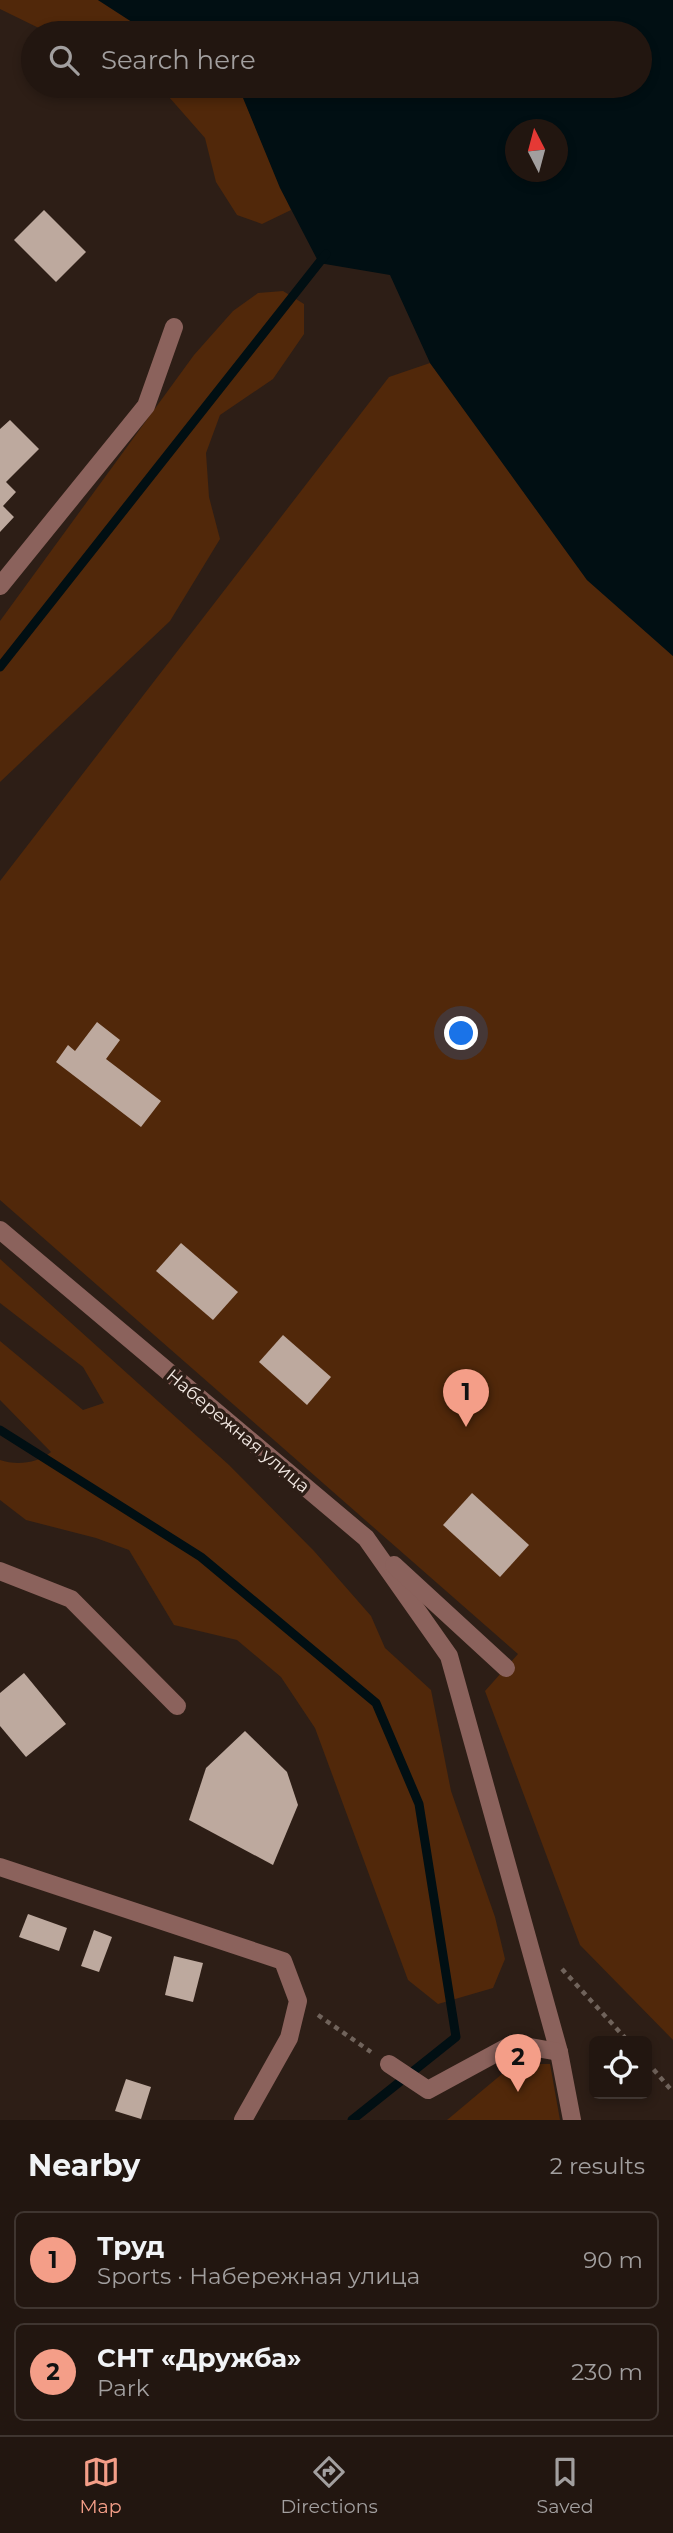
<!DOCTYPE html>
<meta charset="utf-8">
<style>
body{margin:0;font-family:Montserrat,sans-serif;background:#2e231e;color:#f1f3f6}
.controls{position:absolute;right:21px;bottom:21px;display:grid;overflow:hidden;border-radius:10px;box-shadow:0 4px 10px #0003}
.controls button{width:63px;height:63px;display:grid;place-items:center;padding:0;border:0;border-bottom:2px solid #3f3530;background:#221610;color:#f1f3f6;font:35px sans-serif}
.compass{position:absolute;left:505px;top:119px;width:63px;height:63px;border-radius:50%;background:#221610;box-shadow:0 4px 10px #0003;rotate:354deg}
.you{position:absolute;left:462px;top:1034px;width:24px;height:24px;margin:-18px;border:5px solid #fff;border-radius:50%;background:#1a73e8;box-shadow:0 0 0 10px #1a73e833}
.badge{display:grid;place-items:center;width:46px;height:46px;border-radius:50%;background:#f49e88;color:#111;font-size:23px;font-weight:700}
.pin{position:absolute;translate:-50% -58px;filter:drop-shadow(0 2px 4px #0008)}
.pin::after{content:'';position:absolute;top:37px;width:24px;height:21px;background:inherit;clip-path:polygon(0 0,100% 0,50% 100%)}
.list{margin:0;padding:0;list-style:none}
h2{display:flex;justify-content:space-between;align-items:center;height:91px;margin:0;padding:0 28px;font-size:30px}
h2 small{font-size:23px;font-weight:400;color:#a29f9f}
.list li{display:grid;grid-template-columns:46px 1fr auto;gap:21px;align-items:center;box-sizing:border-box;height:98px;margin:0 14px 14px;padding:0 14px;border:2px solid #3f3530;border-radius:10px}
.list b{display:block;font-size:26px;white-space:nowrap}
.list p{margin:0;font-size:23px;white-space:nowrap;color:#a29f9f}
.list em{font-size:23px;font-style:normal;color:#a29f9f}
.icon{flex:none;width:38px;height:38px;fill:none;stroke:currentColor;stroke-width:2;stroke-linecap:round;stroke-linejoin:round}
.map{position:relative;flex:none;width:673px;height:2120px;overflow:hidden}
.search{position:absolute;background:#221610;box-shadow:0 4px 10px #0003;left:21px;right:21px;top:21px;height:77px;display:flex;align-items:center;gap:18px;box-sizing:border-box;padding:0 24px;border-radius:38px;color:#a29f9f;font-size:26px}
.sheet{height:315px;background:#221610}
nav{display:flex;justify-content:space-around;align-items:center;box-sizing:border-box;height:98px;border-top:2px solid #3f3530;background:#221610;font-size:19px;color:#a29f9f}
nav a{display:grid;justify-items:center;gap:4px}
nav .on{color:#f49e88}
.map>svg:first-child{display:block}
.green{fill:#51280a}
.water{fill:#010f13;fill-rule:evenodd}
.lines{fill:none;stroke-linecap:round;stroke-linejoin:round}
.stream{stroke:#010f13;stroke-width:9}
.building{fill:#bda99e}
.path{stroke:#70635b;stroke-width:4.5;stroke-dasharray:5 5;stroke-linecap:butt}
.minor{stroke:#8b625c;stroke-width:18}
.labels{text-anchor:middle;stroke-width:7;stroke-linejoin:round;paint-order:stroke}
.street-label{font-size:18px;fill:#f2e8e2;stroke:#2d1e16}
</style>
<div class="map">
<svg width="673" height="2120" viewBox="0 0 673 2120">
<rect width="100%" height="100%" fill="#2d1e16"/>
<g class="green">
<path d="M0 0H98L149 33H49L0 9Z"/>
<path d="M149 86H229L241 93 291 210 262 224 237 215 216 182 205 138 169 97Z"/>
<path d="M283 291 304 304V334L273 379 220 415 206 453 209 497 220 539 170 621 0 782V621L194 355 233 311 258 293Z"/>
<path d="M430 363 587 580 673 656V2040L580 1945 485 1691 518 1654 0 1200V881L389 377Z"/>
<path d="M0 1259 229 1465 314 1551 371 1616 385 1648 431 1690 451 1791 495 1917 505 1959 493 1988 438 2004 408 1980 315 1728 281 1677 237 1640 174 1625 129 1550 96 1538 26 1520 0 1500V1460C17 1466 38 1463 51 1452L0 1400V1341L83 1410 104 1403 83 1367 0 1303Z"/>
<path d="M514 2064H550L560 2120H447Z"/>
</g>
<path class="water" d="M98 0H673V656L587 580 430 363 390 275 319 263 280 188 241 93 229 86H640V33H149ZM516 130H558V172H516Z"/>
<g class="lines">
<g class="stream">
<path d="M0 667 326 254"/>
<path d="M0 1430 201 1557 376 1703 419 1804 456 2037 352 2120"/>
</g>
</g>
<g class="building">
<path d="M44 210 86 252 56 282 14 240Z"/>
<path d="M10 420 39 449 6 482 16 492 3 506 14 517 0 532V429Z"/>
<path d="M97 1022 120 1040 106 1059 161 1101 141 1127 56 1062 68 1045 75 1051Z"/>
<path d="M181 1243 238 1292 213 1320 156 1271Z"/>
<path d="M283 1335 331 1377 307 1405 259 1362Z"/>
<path d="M472 1493 529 1545 500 1577 443 1525Z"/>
<path d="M24 1673 66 1724 26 1757 0 1726V1693Z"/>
<path d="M245 1731 287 1772 298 1805 273 1865 189 1820 206 1768Z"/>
<path d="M28 1914 67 1928 59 1951 19 1937Z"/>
<path d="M94 1930 112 1937 99 1972 81 1966Z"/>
<path d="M174 1956 203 1963 193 2002 165 1995Z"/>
<path d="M126 2079 151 2087 141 2119 115 2111Z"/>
</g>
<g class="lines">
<g class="path">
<path d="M562 1969 628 2041"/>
<path d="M318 2015 371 2052"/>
<path d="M647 2062 673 2092"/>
</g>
<g class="minor">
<path d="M0 586 146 406 174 327"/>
<path d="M0 1230 366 1538 449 1656 559 2052 572 2120"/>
<path d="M394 1565 506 1668"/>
<path d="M0 1571 71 1599 177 1706"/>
<path d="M0 1867 283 1961 298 2001 289 2038 243 2120"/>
<path d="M389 2064 428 2090 513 2044 559 2052"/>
</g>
</g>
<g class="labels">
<g class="street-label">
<text transform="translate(238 1431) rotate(40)" y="6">Набережная улица</text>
</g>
</g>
</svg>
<div class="controls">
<button><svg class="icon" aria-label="locate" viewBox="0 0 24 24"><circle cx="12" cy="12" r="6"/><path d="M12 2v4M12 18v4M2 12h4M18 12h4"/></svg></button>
</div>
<svg class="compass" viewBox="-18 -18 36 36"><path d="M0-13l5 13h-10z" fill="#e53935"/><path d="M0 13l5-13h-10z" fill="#a29f9f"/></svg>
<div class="you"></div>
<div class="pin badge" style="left:466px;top:1427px">1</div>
<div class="pin badge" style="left:518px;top:2092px">2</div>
<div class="search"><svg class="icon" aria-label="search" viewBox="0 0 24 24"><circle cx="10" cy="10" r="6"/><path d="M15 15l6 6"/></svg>Search here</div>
</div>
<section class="sheet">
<h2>Nearby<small>2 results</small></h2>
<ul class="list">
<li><span class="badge">1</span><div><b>Труд</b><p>Sports · Набережная улица</p></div><em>90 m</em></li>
<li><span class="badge">2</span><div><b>СНТ «Дружба»</b><p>Park</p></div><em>230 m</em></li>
</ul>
</section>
<nav>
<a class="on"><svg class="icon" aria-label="map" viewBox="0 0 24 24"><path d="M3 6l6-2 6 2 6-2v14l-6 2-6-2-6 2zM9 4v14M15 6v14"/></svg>Map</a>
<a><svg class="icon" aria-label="directions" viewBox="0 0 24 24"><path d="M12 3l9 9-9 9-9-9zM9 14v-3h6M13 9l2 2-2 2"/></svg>Directions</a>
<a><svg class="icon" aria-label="saved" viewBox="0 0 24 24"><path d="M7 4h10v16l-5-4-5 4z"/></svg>Saved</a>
</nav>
